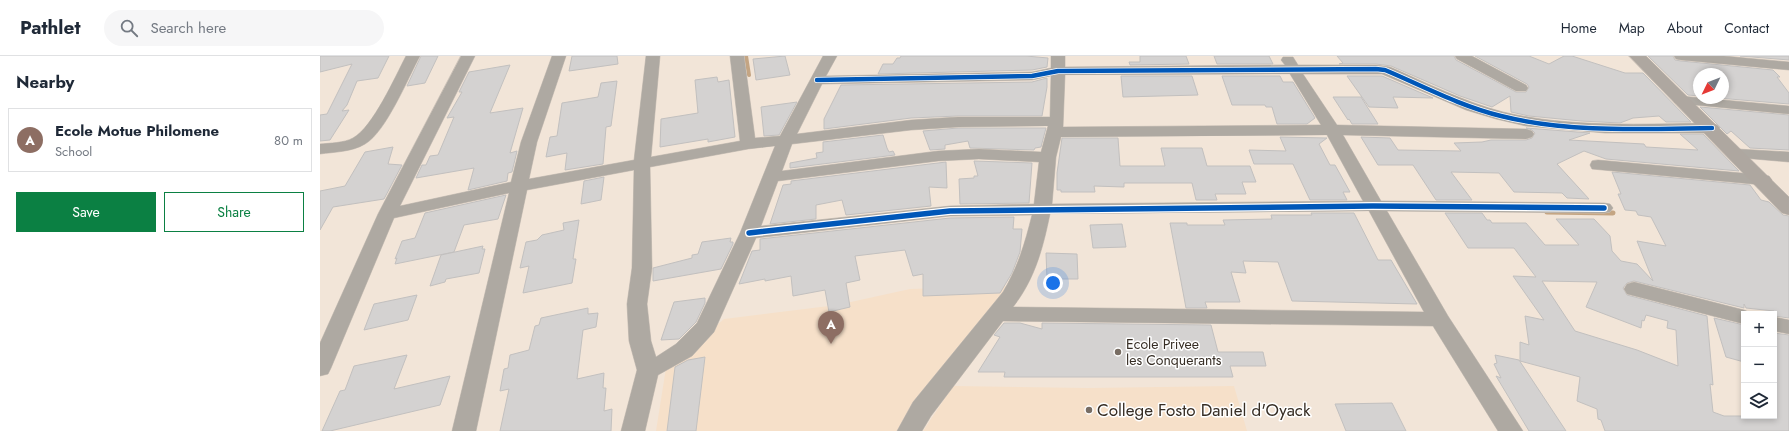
<!DOCTYPE html>
<meta charset="utf-8">
<style>
body{margin:0;font-family:Jost,sans-serif;background:#f6f6f7;color:#1f2937}
.controls{position:absolute;right:12px;bottom:12px;display:grid;overflow:hidden;border-radius:0px;box-shadow:0 2px 6px #0003}
.controls button{width:36px;height:36px;display:grid;place-items:center;padding:0;border:0;border-bottom:1px solid #e0e1e3;background:#fff;color:#1f2937;font:20px sans-serif}
.compass{position:absolute;left:1373px;top:12px;width:36px;height:36px;border-radius:50%;background:#fff;box-shadow:0 2px 6px #0003;rotate:227deg}
.you{position:absolute;left:733px;top:227px;width:14px;height:14px;margin:-10px;border:3px solid #fff;border-radius:50%;background:#1a73e8;box-shadow:0 0 0 6px #1a73e833}
.badge{display:grid;place-items:center;width:26px;height:26px;border-radius:50%;background:#0b8043;color:#fff;font-size:13px;font-weight:700}
.pin{position:absolute;translate:-50% -33px;filter:drop-shadow(0 1px 2px #0008)}
.pin::after{content:'';position:absolute;top:21px;width:14px;height:12px;background:inherit;clip-path:polygon(0 0,100% 0,50% 100%)}
.list{margin:0;padding:0;list-style:none}
h2{display:flex;justify-content:space-between;align-items:center;height:52px;margin:0;padding:0 16px;font-size:17px}
h2 small{font-size:13px;font-weight:400;color:#747a83}
.list li{display:grid;grid-template-columns:26px 1fr auto;gap:12px;align-items:center;box-sizing:border-box;height:64px;margin:0 8px 8px;padding:0 8px;border:1px solid #e0e1e3;border-radius:0px}
.list b{display:block;font-size:15px;white-space:nowrap}
.list p{margin:0;font-size:13px;white-space:nowrap;color:#747a83}
.list em{font-size:13px;font-style:normal;color:#747a83}
.actions{display:flex;gap:8px;padding:12px 16px}
.actions a{flex:1;padding:9px 0;border:1px solid #0b8043;border-radius:0px;text-align:center;font-size:14px;color:#0b8043}
.actions .main{background:#0b8043;color:#fff}
.icon{flex:none;width:22px;height:22px;fill:none;stroke:currentColor;stroke-width:2;stroke-linecap:round;stroke-linejoin:round}
.map{position:relative;flex:none;width:1469px;height:375px;overflow:hidden}
header{display:flex;align-items:center;gap:24px;box-sizing:border-box;height:56px;padding:0 20px;background:#fff;border-bottom:1px solid #e0e1e3}
header strong{font-size:19px}
nav{display:flex;gap:22px;margin-inline-start:auto;font-size:14px}
.search{width:280px;height:36px;background:#f6f6f7;display:flex;align-items:center;gap:10px;box-sizing:border-box;padding:0 14px;border-radius:22px;color:#747a83;font-size:15px}
main{display:flex}
aside{flex:1;background:#fff}
.map>svg:first-child{display:block}
.built{fill:#f6e0c9}
.lines{fill:none;stroke-linecap:round;stroke-linejoin:round}
.stream-far1{stroke:#c4a583;stroke-width:4}
.stream{stroke:#c4a583;stroke-width:5}
.building{fill:#d4d2d1;stroke:#c2c0bf;fill-rule:evenodd}
.street-casing{stroke:#cec4ba;stroke-width:1}
.secondary-casing{stroke:#cec4ba;stroke-width:1}
.street{fill:#aea9a2;fill-rule:evenodd}
.secondary{fill:#aea7a0;fill-rule:evenodd}
.cycleway-far1-casing{stroke:#fff;stroke-width:6}
.cycleway-casing{stroke:#fff;stroke-width:8}
.cycleway-far1{stroke:#0057b8;stroke-width:4.5}
.cycleway{stroke:#0057b8;stroke-width:5.5}
.poi-dot{fill:#786d63;stroke:#fff;stroke-width:1.5}
.labels{text-anchor:middle;stroke-width:3;stroke-linejoin:round;paint-order:stroke}
.poi-label{font-size:14px;fill:#362d24;stroke:#fff;text-anchor:start}
.near-poi-label{font-size:17px;fill:#362d24;stroke:#fff;text-anchor:start}
</style>
<header>
<strong>Pathlet</strong>
<div class="search"><svg class="icon" aria-label="search" viewBox="0 0 24 24"><circle cx="10" cy="10" r="6"/><path d="M15 15l6 6"/></svg>Search here</div>
<nav><a>Home</a><a>Map</a><a>About</a><a>Contact</a></nav>
</header>
<main>
<aside>
<h2>Nearby<small></small></h2>
<ul class="list">
<li><span class="badge" style="background:#8d6e63">A</span><div><b>Ecole Motue Philomene</b><p>School</p></div><em>80 m</em></li>
</ul>
<div class="actions"><a class="main">Save</a><a>Share</a></div>
</aside>
<div class="map">
<svg width="1469" height="375" viewBox="0 0 1469 375">
<rect width="100%" height="100%" fill="#f2e5d8"/>
<g class="built">
<path d="M688 230 584 375H336L346 312 404 263 517 249 590 233Z"/>
<path d="M633 330 768 332 914 330 927 375H603Z"/>
</g>
<g class="lines">
<path class="stream-far1" d="M426 0 429 19"/>
<path class="stream" d="M1227 156 1293 157"/>
</g>
<g class="building">
<path d="M0 0H69L58 22 37 25 27 49 22 55 29 54 10 84 0 85V59L7 58 32 8 0 16Z"/>
<path d="M101 0H118L105 27 87 30Z"/>
<path d="M252 0H297L298 8 249 15Z"/>
<path d="M465 0 470 19 436 24 433 3Z"/>
<path d="M581 0H706L728 2 727 11 712 14 558 18 563 8H573L577 2H580Z"/>
<path d="M820 0H866L869 8 810 9 809 6H820Z"/>
<path d="M894 0H949L953 8H897Z"/>
<path d="M1017 0H1134L1136 4 1196 36H1206L1209 31 1207 28 1155 0H1209L1229 8 1244 0H1252L1305 17H1323L1371 66H1346L1339 60 1313 62 1300 67 1261 65 1209 60 1191 56 1190 40 1172 51 1140 40 1071 10 1056 8H1019L1023 7Z"/>
<path d="M1328 0H1353L1355 4 1361 5 1453 14 1460 21H1457L1469 37V48L1398 42H1403V18H1379V40L1368 39Z"/>
<path d="M1420 0H1469V4Z"/>
<path d="M190 9 170 57 203 52 190 97 197 95 192 116 188 117 187 125 148 134 154 112 96 122 102 109H106L110 100 118 99 134 61 127 62 142 36H139L149 16Z"/>
<path d="M801 20H872L878 39 803 41Z"/>
<path d="M902 20H960L963 26H973L995 62 987 68H957L952 51H946L945 49H912Z"/>
<path d="M1027 20H1062L1113 42 1073 41 1078 52 1049 51Z"/>
<path d="M397 21 398 26 409 24 415 81 388 86V83L340 91 341 63 378 57 375 24Z"/>
<path d="M727 22V31L722 60H638L591 62 504 73V63L521 29 712 26Z"/>
<path d="M297 25 291 70 286 71 283 108 245 114 247 97 226 101 230 81 237 80 242 47 278 41 281 27Z"/>
<path d="M1013 41H1041L1058 68H1032L1029 63 1028 64Z"/>
<path d="M477 46 459 79 444 80 441 51Z"/>
<path d="M1380 51 1469 59V94L1430 92 1411 75 1407 78Z"/>
<path d="M638 72H726L721 91 715 92 714 94 650 92 648 85 625 89V93L610 94 603 75Z"/>
<path d="M1206 72 1270 77 1249 84 1324 88 1326 91 1378 94 1360 78H1383L1419 115 1286 103 1264 95 1237 108 1269 143 1247 142 1242 137 1194 136 1179 117 1131 116 1152 144H1116L1093 109H1058L1041 81 1070 82 1078 94 1141 95 1134 87 1162 86 1171 84H1206L1212 82 1215 77 1212 74Z"/>
<path d="M563 79 567 92 569 96 573 95 575 99 470 112V107L497 102 496 97 503 96V86Z"/>
<path d="M960 81 1007 82 999 88 1010 109H1015L1030 136H1023L1027 144H990L973 108H934L929 94 966 95Z"/>
<path d="M742 82H798L800 110H845L841 92H882L887 110H930L936 126H922L926 138H895L897 144H876L872 127H804V131L774 130 775 136H741V134H737V117Z"/>
<path d="M73 91 68 108 82 109 64 143 13 151 0 174V135L25 130 45 96Z"/>
<path d="M654 105 712 107 709 147 640 148 639 123 654 122V120H658Z"/>
<path d="M626 106 627 132 609 131 611 150 526 159 522 144 496 149V163L450 168 463 129 471 128V125Z"/>
<path d="M1292 116 1430 129 1441 144 1449 146 1463 159 1469 160V262L1454 260V255L1426 252 1424 248V252L1314 225 1307 227 1303 232 1307 239 1387 260 1393 329 1390 328 1393 356 1404 360H1454V277L1469 279V375H1285L1281 364 1278 363 1277 353 1257 345 1260 321 1200 305V286L1209 289 1205 260 1224 264 1193 220 1216 221 1194 192H1148L1125 157H1162L1167 164H1170L1172 167H1206L1225 189H1259L1236 163H1274L1290 180 1292 195 1301 205 1317 208 1333 225 1317 185 1346 190 1331 161 1318 159 1316 155 1305 154 1298 138H1301ZM1222 225 1277 226 1266 251 1321 272 1322 264 1324 265 1326 259 1348 265 1347 272 1356 274 1358 310 1317 294 1255 275Z"/>
<path d="M284 121 281 144 261 148 264 125Z"/>
<path d="M186 139 178 163 144 169 134 196 75 208 77 202 75 203 82 185 95 182 105 157Z"/>
<path d="M991 157H1034L1058 204H1071L1097 248 972 245 958 206 923 205 926 217 911 216 920 246H885L887 252H866L850 167H867V169H905L903 164 952 163 951 159H992Z"/>
<path d="M694 161 693 173H702L700 196 692 217 680 237 603 240V218L593 220 585 194 535 200 540 224 526 227 530 251 509 256 505 234 473 240 471 220 445 225V223L419 228 432 195 440 194V183L630 162Z"/>
<path d="M259 164 253 203H256L252 227 203 237 209 210 200 212 206 186 217 184 222 179 244 174 243 167Z"/>
<path d="M802 168 806 191 773 192 770 169Z"/>
<path d="M411 182 410 186H413V188L401 213 333 225V212L372 202V199L378 198 382 186Z"/>
<path d="M163 190 162 193H165L159 217 126 223 125 226 110 230 121 199Z"/>
<path d="M726 197 757 198 758 223H727Z"/>
<path d="M97 239 88 264 44 274 54 248Z"/>
<path d="M385 242V247L376 266 359 283 341 284 354 246Z"/>
<path d="M268 252V258L278 257 276 271 263 274 257 323 284 317 283 332H286L284 355 292 353 291 375H180L189 333 180 335 184 313 188 312 190 299 209 294 215 270 219 269 221 262Z"/>
<path d="M1394 262 1424 269V306L1406 301Z"/>
<path d="M684 267H700L722 273V267L891 269 898 296H943L946 310H910L913 321H684L685 316H658L680 281 674 279Z"/>
<path d="M87 299 74 333 130 320 120 349 10 375H2L20 335 25 334 34 310Z"/>
<path d="M1175 299 1199 304 1246 375H1209L1176 320 1181 322 1174 308 1177 307Z"/>
<path d="M385 301 376 375H347L355 311 368 304Z"/>
<path d="M1072 347 1086 375H1026L1015 348Z"/>
</g>
<g class="lines">
<defs>
<g id="street">
<path d="M86 0H100C88 22 66 76 45 88 32 96 14 96 0 98V88C10 87 24 87 33 82 53 71 75 21 86 0Z"/>
<path d="M141 0H155L80 150 191 126 201 86 232 0H246L217 86 209 123 314 104 326 0H340L331 101 420 85 410 0H424L435 82 460 80 503 0H517L506 20 712 16 731 12V0H745V11L965 9 961 4 963 1H973L978 9H1056L1070 11C1107 27 1144 46 1183 56 1251 72 1323 68 1392 67L1397 69 1400 72 1397 75 1392 77H1285L1206 70 1176 63 1146 54 1062 18H983L1017 69 1206 73 1212 75 1214 78 1212 81 1206 83 1023 79 1061 145 1284 147 1290 148 1293 152 1290 156 1284 157 1067 155 1128 260 1203 375H1178L1113 270 683 265 611 360 602 375H577L593 346 683 236C698 211 705 187 712 159L630 160 436 182 394 276 372 300 338 319 325 375H301L317 314 309 285 307 248 312 212 314 114 207 134 156 375H132L189 137 74 162 11 312 8 318 0 320V287L58 158ZM970 18 1001 69 743 71 745 19ZM731 20 730 61H638L591 64 477 78 502 28 712 24ZM728 70 721 96 659 93 618 95 462 115 472 88 591 74 638 71ZM1007 79 1043 145 732 148 736 101 741 81ZM455 90 420 177 377 267 356 288 336 301 331 285 327 248 332 212 330 111 428 93ZM659 103 719 106 714 148 630 150 441 170 458 125 618 105ZM1049 155 1104 256 693 251C715 223 723 192 730 158Z"/>
<path d="M1135 0H1152L1206 29 1208 32 1206 35H1196L1137 3Z"/>
<path d="M1354 0H1404L1469 6V14L1361 4 1356 3Z"/>
<path d="M1360 40 1469 50V58L1355 47 1353 44 1355 41Z"/>
<path d="M1417 93 1469 96V106L1411 101 1409 98 1411 95Z"/>
<path d="M1278 104 1443 119 1449 120 1452 124 1449 128 1443 129 1272 113 1270 109 1272 105Z"/>
<path d="M1314 226 1424 254 1433 258H1424V268L1307 238 1304 233 1307 228Z"/>
<path d="M1454 261 1469 264V278L1454 275Z"/>
</g>
<path id="secondary" d="M1309 0H1326L1469 141V159L1462 157Z"/>
</defs>
<use href="#street" class="street-casing"/>
<use href="#secondary" class="secondary-casing"/>
<use href="#street" class="street"/>
<use href="#secondary" class="secondary"/>
<defs>
<path id="cycleway-far1" d="M497 24 712 20 738 15 1056 13 1065 14C1103 30 1140 50 1181 60 1249 77 1322 73 1392 72"/>
<path id="cycleway" d="M429 177 630 155 1053 150 1284 152"/>
</defs>
<use href="#cycleway-far1" class="cycleway-far1-casing"/>
<use href="#cycleway" class="cycleway-casing"/>
<use href="#cycleway-far1" class="cycleway-far1"/>
<use href="#cycleway" class="cycleway"/>
</g>
<g class="poi-dot">
<circle cx="798" cy="296" r="4"/>
<circle cx="769" cy="354" r="4"/>
</g>
<g class="labels">
<g class="poi-label">
<text x="806" y="293">Ecole Privee<tspan x="806" dy="16">les Conquerants</tspan></text>
</g>
<g class="near-poi-label">
<text x="777" y="360">College Fosto Daniel d'Oyack</text>
</g>
</g>
</svg>
<div class="controls">
<button>+</button>
<button>−</button>
<button><svg class="icon" aria-label="layers" viewBox="0 0 24 24"><path d="M12 4l9 5-9 5-9-5zM3 14l9 5 9-5"/></svg></button>
</div>
<svg class="compass" viewBox="-18 -18 36 36"><path d="M0-13l5 13h-10z" fill="#e53935"/><path d="M0 13l5-13h-10z" fill="#747a83"/></svg>
<div class="you"></div>
<div class="pin badge" style="left:511px;top:288px;background:#8d6e63">A</div>
</div>
</main>
